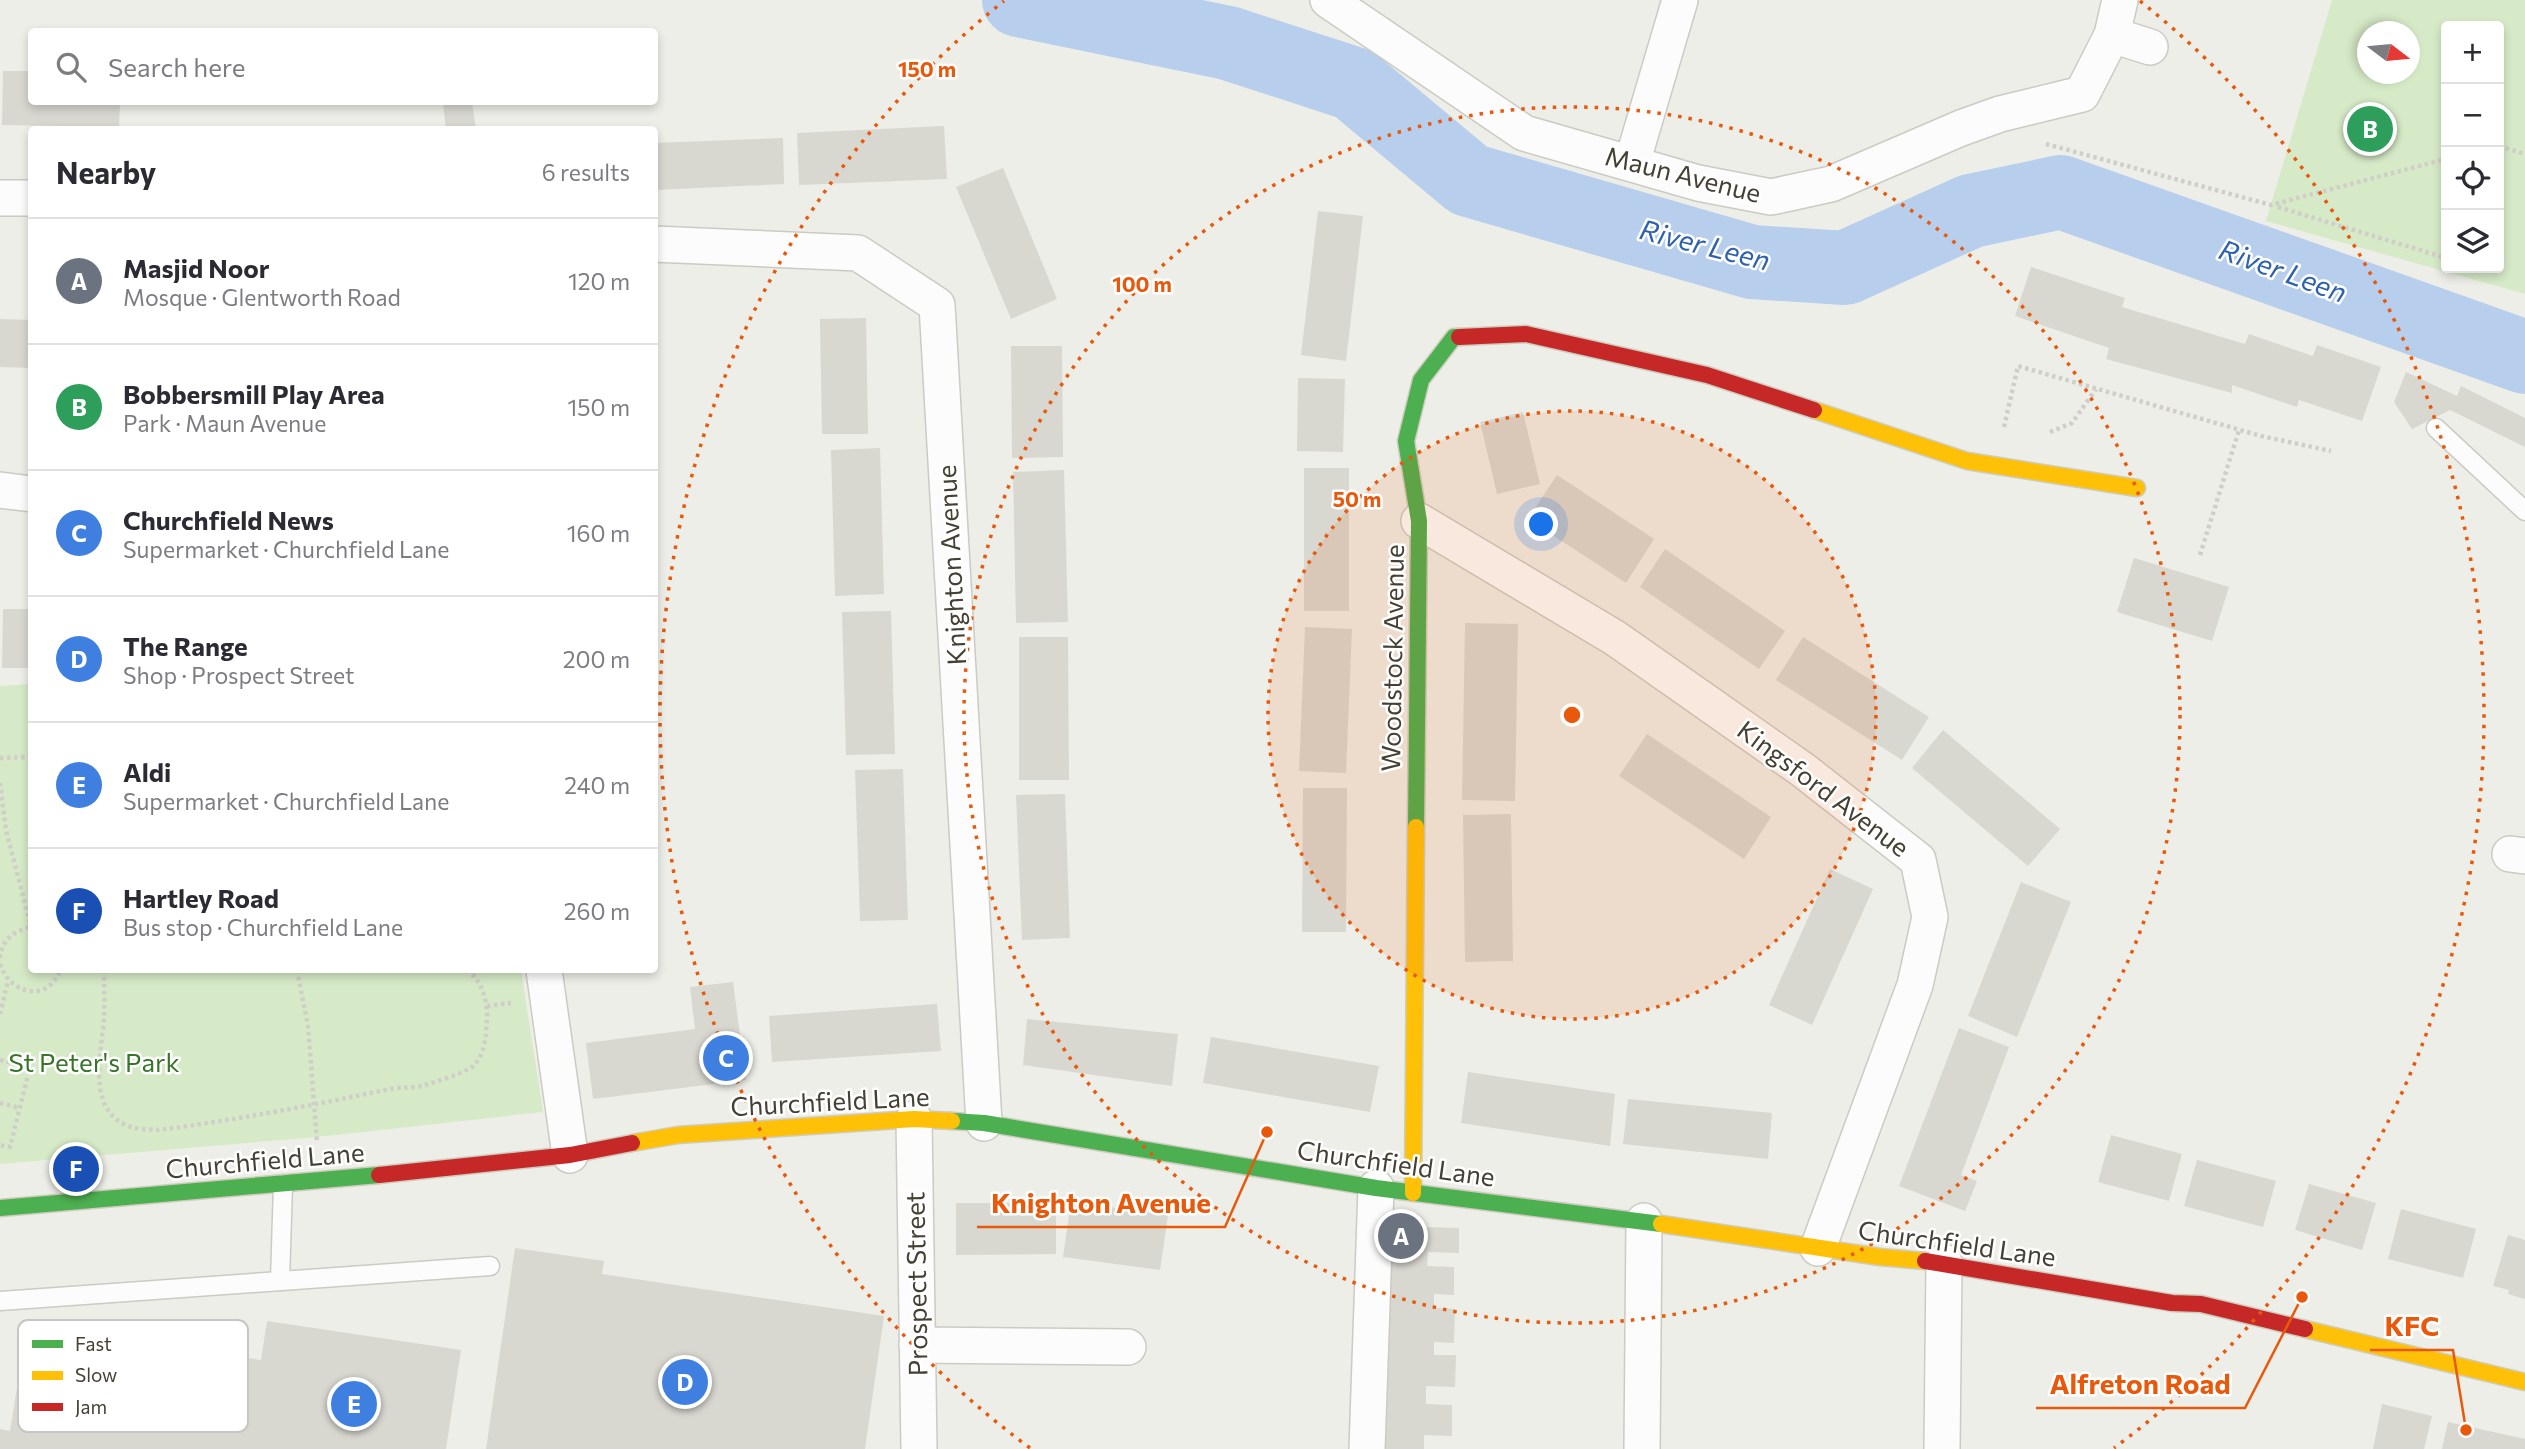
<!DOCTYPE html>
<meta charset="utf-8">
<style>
body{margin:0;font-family:Commissioner,sans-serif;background:#f2f2f3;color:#2b2b33}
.controls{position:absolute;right:21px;top:21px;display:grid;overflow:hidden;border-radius:7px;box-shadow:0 4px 10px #0003}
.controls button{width:63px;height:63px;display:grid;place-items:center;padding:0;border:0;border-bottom:2px solid #e1e1e2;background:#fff;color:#2b2b33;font:35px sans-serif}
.compass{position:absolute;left:2357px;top:21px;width:63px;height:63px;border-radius:50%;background:#fff;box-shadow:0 4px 10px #0003;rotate:106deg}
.you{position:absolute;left:1542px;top:525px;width:24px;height:24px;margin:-18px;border:5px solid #fff;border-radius:50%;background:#1a73e8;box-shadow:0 0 0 10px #1a73e833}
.badge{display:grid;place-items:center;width:46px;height:46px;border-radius:50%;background:#807d73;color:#fff;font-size:23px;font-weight:700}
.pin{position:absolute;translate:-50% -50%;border:4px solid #fff;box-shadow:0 2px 7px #0006}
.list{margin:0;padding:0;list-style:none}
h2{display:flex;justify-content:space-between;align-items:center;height:91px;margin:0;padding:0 28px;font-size:30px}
h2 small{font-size:23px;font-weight:400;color:#7c7c81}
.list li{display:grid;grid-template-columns:46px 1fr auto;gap:21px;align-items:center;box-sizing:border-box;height:126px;padding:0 28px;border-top:2px solid #e1e1e2}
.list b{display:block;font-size:26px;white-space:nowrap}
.list p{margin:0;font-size:23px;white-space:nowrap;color:#7c7c81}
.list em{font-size:23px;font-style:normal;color:#7c7c81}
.icon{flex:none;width:38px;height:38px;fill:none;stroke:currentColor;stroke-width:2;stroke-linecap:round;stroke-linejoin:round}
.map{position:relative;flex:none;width:2525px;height:1449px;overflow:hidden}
.search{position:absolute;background:#fff;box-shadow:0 4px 10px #0003;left:28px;top:28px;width:630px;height:77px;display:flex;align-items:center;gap:18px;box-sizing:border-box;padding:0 24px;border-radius:7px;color:#7c7c81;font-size:26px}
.panel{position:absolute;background:#fff;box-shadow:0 4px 10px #0003;left:28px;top:126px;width:630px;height:847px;border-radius:7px}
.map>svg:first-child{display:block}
.green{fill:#d6eac7;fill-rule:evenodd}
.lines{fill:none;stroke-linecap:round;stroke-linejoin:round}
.river{stroke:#b7ceed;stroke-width:74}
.building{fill:#d8d7d0}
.lane-casing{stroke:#cbcac3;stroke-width:21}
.street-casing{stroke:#cbcac3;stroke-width:38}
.fast-casing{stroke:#ceccbe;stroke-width:19}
.slow-casing{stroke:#ceccbe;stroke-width:19}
.jam-casing{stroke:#ceccbe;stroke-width:19}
.path{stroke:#d0cec9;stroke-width:4.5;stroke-dasharray:3.5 3.5;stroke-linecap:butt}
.lane{stroke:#fcfcfc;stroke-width:18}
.street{stroke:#fcfcfc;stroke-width:35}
.fast{stroke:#4caf50;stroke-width:16}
.slow{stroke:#ffc107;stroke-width:16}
.jam{stroke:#c62828;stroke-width:16}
.ring{fill:none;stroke:#e8590c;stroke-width:3.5;stroke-dasharray:3.5 7}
.labels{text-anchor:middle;stroke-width:5;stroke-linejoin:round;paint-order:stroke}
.street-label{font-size:26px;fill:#444034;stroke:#fff}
.park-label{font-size:26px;fill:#387428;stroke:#fff}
.water-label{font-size:28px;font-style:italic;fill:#2e62ae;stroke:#fff}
.key{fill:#fff;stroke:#c7c6c2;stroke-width:2}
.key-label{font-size:19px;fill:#444034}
.centre{fill:#e8590c;stroke:#fff;stroke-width:3.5}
.ring-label{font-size:21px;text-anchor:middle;font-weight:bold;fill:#e8590c;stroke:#fff;stroke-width:5;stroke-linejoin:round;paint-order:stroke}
.leader{fill:none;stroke:#e8590c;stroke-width:2.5}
.callout-dot{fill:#e8590c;stroke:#fff;stroke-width:2.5}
.callout-label{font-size:28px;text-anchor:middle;font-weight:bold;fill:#e8590c;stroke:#fff;stroke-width:5;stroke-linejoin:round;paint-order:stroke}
</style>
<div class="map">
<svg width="2525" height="1449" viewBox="0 0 2525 1449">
<rect width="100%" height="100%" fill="#eeeee8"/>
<g class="green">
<path d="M2332 0H2525V294L2266 221ZM2446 26H2499V268H2446ZM2368 32H2410V74H2368Z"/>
<path d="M31 684 32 970H521L543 1112 317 1137 0 1164V686Z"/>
</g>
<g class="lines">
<path class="river" d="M1019 0 1228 43 1354 84 1469 180 1752 262 1845 268 1971 211 2061 192 2525 357"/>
</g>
<g class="building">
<path d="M3 71H32V102H120L119 127 2 125Z"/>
<path d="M443 102H472L476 130H446Z"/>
<path d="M944 126 947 179 799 185 797 133Z"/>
<path d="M783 138 784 184 654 190V143Z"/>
<path d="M1003 168 1057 299 1011 319 956 187Z"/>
<path d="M1318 211 1363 216 1346 361 1301 355Z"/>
<path d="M2031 267 2125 298 2122 307 2245 344 2249 334 2313 356 2317 345 2381 367 2362 421 2299 400 2297 407 2232 385V393L2106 359 2109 348 2015 316Z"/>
<path d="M866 318 868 434H822L820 319Z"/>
<path d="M0 319 32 320V368L0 367Z"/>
<path d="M1011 346H1062L1063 457 1012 458Z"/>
<path d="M2406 372 2457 396 2461 386 2525 418V447L2450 410 2412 429 2394 402Z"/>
<path d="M1298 378 1345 379 1343 452 1297 451Z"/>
<path d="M1523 412 1540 484 1497 494 1480 422Z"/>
<path d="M880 448 884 594 835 596 831 450Z"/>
<rect x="1304" y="468" width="45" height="143"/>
<path d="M1064 470 1068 622 1016 623 1013 472Z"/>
<path d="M1557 475 1654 539 1626 583 1528 519Z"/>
<path d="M1665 549 1785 631 1759 669 1640 587Z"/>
<path d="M2134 558 2229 587 2212 641 2117 612Z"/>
<path d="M3 609H32V668H2Z"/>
<path d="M891 611 895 754 846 755 842 612Z"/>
<path d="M1465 623 1518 624 1515 801 1462 800Z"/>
<path d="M1305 627 1352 629 1346 773 1299 771Z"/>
<path d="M1019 637H1068L1069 780H1019Z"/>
<path d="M1803 637 1929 717 1902 760 1776 680Z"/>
<path d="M1943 730 2060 829 2028 866 1912 768Z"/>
<path d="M1647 734 1771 817 1744 859 1619 776Z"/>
<path d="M903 769 908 920 860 921 855 770Z"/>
<path d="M1303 788H1347L1346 932H1302Z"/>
<path d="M1065 794 1070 938 1022 940 1016 795Z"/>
<path d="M1511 814 1513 961 1465 962 1463 815Z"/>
<path d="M1830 869 1873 889 1812 1025 1769 1005Z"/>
<path d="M2021 882 2071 902 2017 1037 1968 1016Z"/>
<path d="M733 982 746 1080 593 1099 586 1043 695 1029 690 987Z"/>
<path d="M937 1004 941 1051 772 1062 769 1016Z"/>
<path d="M1027 1019 1178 1034 1172 1086 1023 1065Z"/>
<path d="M1959 1028 2009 1047 1961 1175 1977 1181 1965 1211 1899 1186Z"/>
<path d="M1211 1037 1379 1066 1370 1112 1203 1083Z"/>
<path d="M1468 1072 1615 1094 1610 1146 1461 1123Z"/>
<path d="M1628 1099 1772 1113 1768 1159 1623 1144Z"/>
<path d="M2111 1135 2182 1154 2169 1201 2098 1182Z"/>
<path d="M2197 1160 2276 1181 2263 1227 2184 1206Z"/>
<path d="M2309 1184 2376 1203 2362 1250 2295 1230Z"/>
<path d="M1071 1202 1168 1215 1160 1270 1063 1257Z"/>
<path d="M956 1203H1056V1254L956 1255Z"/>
<path d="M2401 1209 2476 1229 2463 1278 2388 1259Z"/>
<path d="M1385 1226 1459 1228V1253L1428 1252 1427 1266 1454 1267V1295L1434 1294V1308L1455 1309 1454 1343 1434 1342V1355H1456L1455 1387 1426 1386V1404L1452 1405V1436L1424 1435V1449H1381Z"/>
<path d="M2508 1235 2525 1240V1299L2508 1294 2509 1290 2493 1286Z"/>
<path d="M515 1248 604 1261 602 1274 884 1316 865 1449H486Z"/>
<path d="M267 1321 461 1350 446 1449H0V1429L10 1431 20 1369 122 1385 130 1341 261 1360Z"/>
<path d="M2382 1404 2432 1416 2424 1449H2373Z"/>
<path d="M2448 1422 2525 1439V1449H2442Z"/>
</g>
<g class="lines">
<defs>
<g id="lane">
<path d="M2436 428 2525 511"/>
<path d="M280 1281 283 1184"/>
<path d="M0 1301 490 1266"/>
</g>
<g id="street">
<path d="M1328 0 1524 133 1698 183 1771 197 1831 184 1961 128 2000 114 2082 94 2112 35 2120 0"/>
<path d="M2112 35 2150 47"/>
<path d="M1632 163 1680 0"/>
<path d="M0 198H32"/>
<path d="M654 244 858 253 937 305 984 1123"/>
<path d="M0 490 32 494"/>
<path d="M1419 521 1615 638 1803 770 1918 860 1930 917 1915 985 1818 1248"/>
<path d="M2510 854 2525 856"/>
<path d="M544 970 570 1155"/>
<path d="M914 1119 919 1449"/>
<path d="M917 1345 1128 1347"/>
<path d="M1367 1449 1376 1188"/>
<path d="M1642 1449 1644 1221"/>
<path d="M1942 1449 1944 1262"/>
</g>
<g id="fast">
<path d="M1416 827 1419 521 1406 441 1421 380 1454 337H1459"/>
<path d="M952 1121 984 1123 1376 1188 1661 1224"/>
<path d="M0 1208 379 1175"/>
</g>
<g id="slow">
<path d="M1814 410 1967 461 2137 488"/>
<path d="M632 1143 678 1135 914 1119 952 1121"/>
<path d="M1413 1193 1416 827"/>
<path d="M1661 1224 1880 1257 1925 1261"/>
<path d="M2305 1329 2525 1382"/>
</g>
<g id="jam">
<path d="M1459 337 1526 334 1707 375 1814 410"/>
<path d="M379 1175 570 1155 632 1143"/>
<path d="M1925 1261 2172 1303 2201 1304 2305 1329"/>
</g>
</defs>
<use href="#lane" class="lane-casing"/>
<use href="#street" class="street-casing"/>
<use href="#fast" class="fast-casing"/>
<use href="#slow" class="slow-casing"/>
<use href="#jam" class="jam-casing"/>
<g class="path">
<path d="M2046 144 2271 205 2446 159"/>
<path d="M2499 146 2525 154"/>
<path d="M2278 207 2446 258"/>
<path d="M2004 427 2018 366 2261 436 2331 451"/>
<path d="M2050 432 2072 423 2096 389"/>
<path d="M2200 555 2239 430"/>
<path d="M0 758 32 757"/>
<path d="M0 783 6 830 31 927"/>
<path d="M0 958C2 939 14 931 31 927"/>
<path d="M0 964C10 995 49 1003 60 970"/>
<path d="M104 970C104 986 105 1002 104 1018 102 1051 87 1103 122 1123 133 1130 147 1129 159 1130 236 1120 314 1105 390 1089 401 1087 412 1088 422 1086 433 1083 464 1073 472 1067 486 1055 486 1033 487 1017 487 999 482 981 467 970"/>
<path d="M297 970 308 1026 317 1142"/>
<path d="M487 1006 511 1003"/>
<path d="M0 1014 8 981"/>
<path d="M0 1060 30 1067 10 1147 0 1145"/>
<path d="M0 1103 20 1108"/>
</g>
<use href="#lane" class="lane"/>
<use href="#street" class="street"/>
<use href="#fast" class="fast"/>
<use href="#slow" class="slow"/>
<use href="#jam" class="jam"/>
</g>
<circle cx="1572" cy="715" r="304" fill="#e8590c" fill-opacity=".12"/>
<g class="ring">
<circle cx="1572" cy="715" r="304"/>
<circle cx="1572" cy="715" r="608"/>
<path d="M1030 1448A912 912 0 0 1 1004 1M2140 1A912 912 0 0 1 2114 1448"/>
</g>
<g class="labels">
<g class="street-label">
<text transform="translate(1683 175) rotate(14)" y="9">Maun Avenue</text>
<text transform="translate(952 565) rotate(-93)" y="9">Knighton Avenue</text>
<text transform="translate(1393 658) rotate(-89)" y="9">Woodstock Avenue</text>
<text transform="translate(1823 789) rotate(37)" y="9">Kingsford Avenue</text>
<text transform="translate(830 1102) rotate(-3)" y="9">Churchfield Lane</text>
<text transform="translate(265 1161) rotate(-5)" y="9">Churchfield Lane</text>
<text transform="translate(1396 1164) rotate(8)" y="9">Churchfield Lane</text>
<text transform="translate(1957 1244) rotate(8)" y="9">Churchfield Lane</text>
<text transform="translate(917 1284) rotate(-91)" y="9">Prospect Street</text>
</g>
<g class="park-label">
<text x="94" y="1072">St Peter's Park</text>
</g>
<g class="water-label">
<text transform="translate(1705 245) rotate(14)" y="10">River Leen</text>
<text transform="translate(2283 271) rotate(20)" y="10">River Leen</text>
</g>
</g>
<rect x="18" y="1320" width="230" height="112" rx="10" class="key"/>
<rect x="32" y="1340" width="31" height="8" fill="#4caf50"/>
<rect x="32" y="1371" width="31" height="9" fill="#ffc107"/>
<rect x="32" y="1403" width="31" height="8" fill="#c62828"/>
<g class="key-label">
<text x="75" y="1351">Fast</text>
<text x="75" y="1382">Slow</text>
<text x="75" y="1414">Jam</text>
</g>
<circle cx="1572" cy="715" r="10" class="centre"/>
<g class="ring-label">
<text x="927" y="77">150 m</text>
<text x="1142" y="292">100 m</text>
<text x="1357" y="507">50 m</text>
</g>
<path class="leader" d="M1267 1132L1225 1227H977M2466 1430L2453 1350H2370M2302 1297L2245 1408H2036"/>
<g class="callout-dot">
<circle cx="1267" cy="1132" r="7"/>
<circle cx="2466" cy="1430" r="7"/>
<circle cx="2302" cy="1297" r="7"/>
</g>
<g class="callout-label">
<text x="1101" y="1213">Knighton Avenue</text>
<text x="2412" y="1336">KFC</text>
<text x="2140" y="1394">Alfreton Road</text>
</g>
</svg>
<div class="controls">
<button>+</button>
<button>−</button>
<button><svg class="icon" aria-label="locate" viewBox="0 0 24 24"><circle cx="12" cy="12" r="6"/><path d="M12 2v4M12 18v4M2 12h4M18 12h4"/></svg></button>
<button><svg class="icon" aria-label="layers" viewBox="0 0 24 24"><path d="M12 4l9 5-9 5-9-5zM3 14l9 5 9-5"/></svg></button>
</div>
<svg class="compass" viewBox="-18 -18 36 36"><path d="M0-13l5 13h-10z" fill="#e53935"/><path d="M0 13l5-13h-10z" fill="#7c7c81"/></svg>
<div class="you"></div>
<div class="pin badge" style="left:1401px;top:1236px;background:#6b7280">A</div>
<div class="pin badge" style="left:2370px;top:129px;background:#2e9e5b">B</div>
<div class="pin badge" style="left:726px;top:1058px;background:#3f7fe0">C</div>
<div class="pin badge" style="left:685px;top:1382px;background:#3f7fe0">D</div>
<div class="pin badge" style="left:354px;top:1404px;background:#3f7fe0">E</div>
<div class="pin badge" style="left:76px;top:1169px;background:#1a4fb4">F</div>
<div class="search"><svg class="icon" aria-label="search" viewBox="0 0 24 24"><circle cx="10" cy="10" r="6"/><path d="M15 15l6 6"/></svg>Search here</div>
<section class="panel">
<h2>Nearby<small>6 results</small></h2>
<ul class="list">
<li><span class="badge" style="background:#6b7280">A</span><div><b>Masjid Noor</b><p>Mosque · Glentworth Road</p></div><em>120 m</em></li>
<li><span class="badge" style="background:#2e9e5b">B</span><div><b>Bobbersmill Play Area</b><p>Park · Maun Avenue</p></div><em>150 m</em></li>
<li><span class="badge" style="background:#3f7fe0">C</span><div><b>Churchfield News</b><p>Supermarket · Churchfield Lane</p></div><em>160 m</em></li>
<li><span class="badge" style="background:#3f7fe0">D</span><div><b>The Range</b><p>Shop · Prospect Street</p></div><em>200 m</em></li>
<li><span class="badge" style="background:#3f7fe0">E</span><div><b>Aldi</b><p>Supermarket · Churchfield Lane</p></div><em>240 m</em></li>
<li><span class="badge" style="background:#1a4fb4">F</span><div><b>Hartley Road</b><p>Bus stop · Churchfield Lane</p></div><em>260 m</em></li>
</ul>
</section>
</div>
